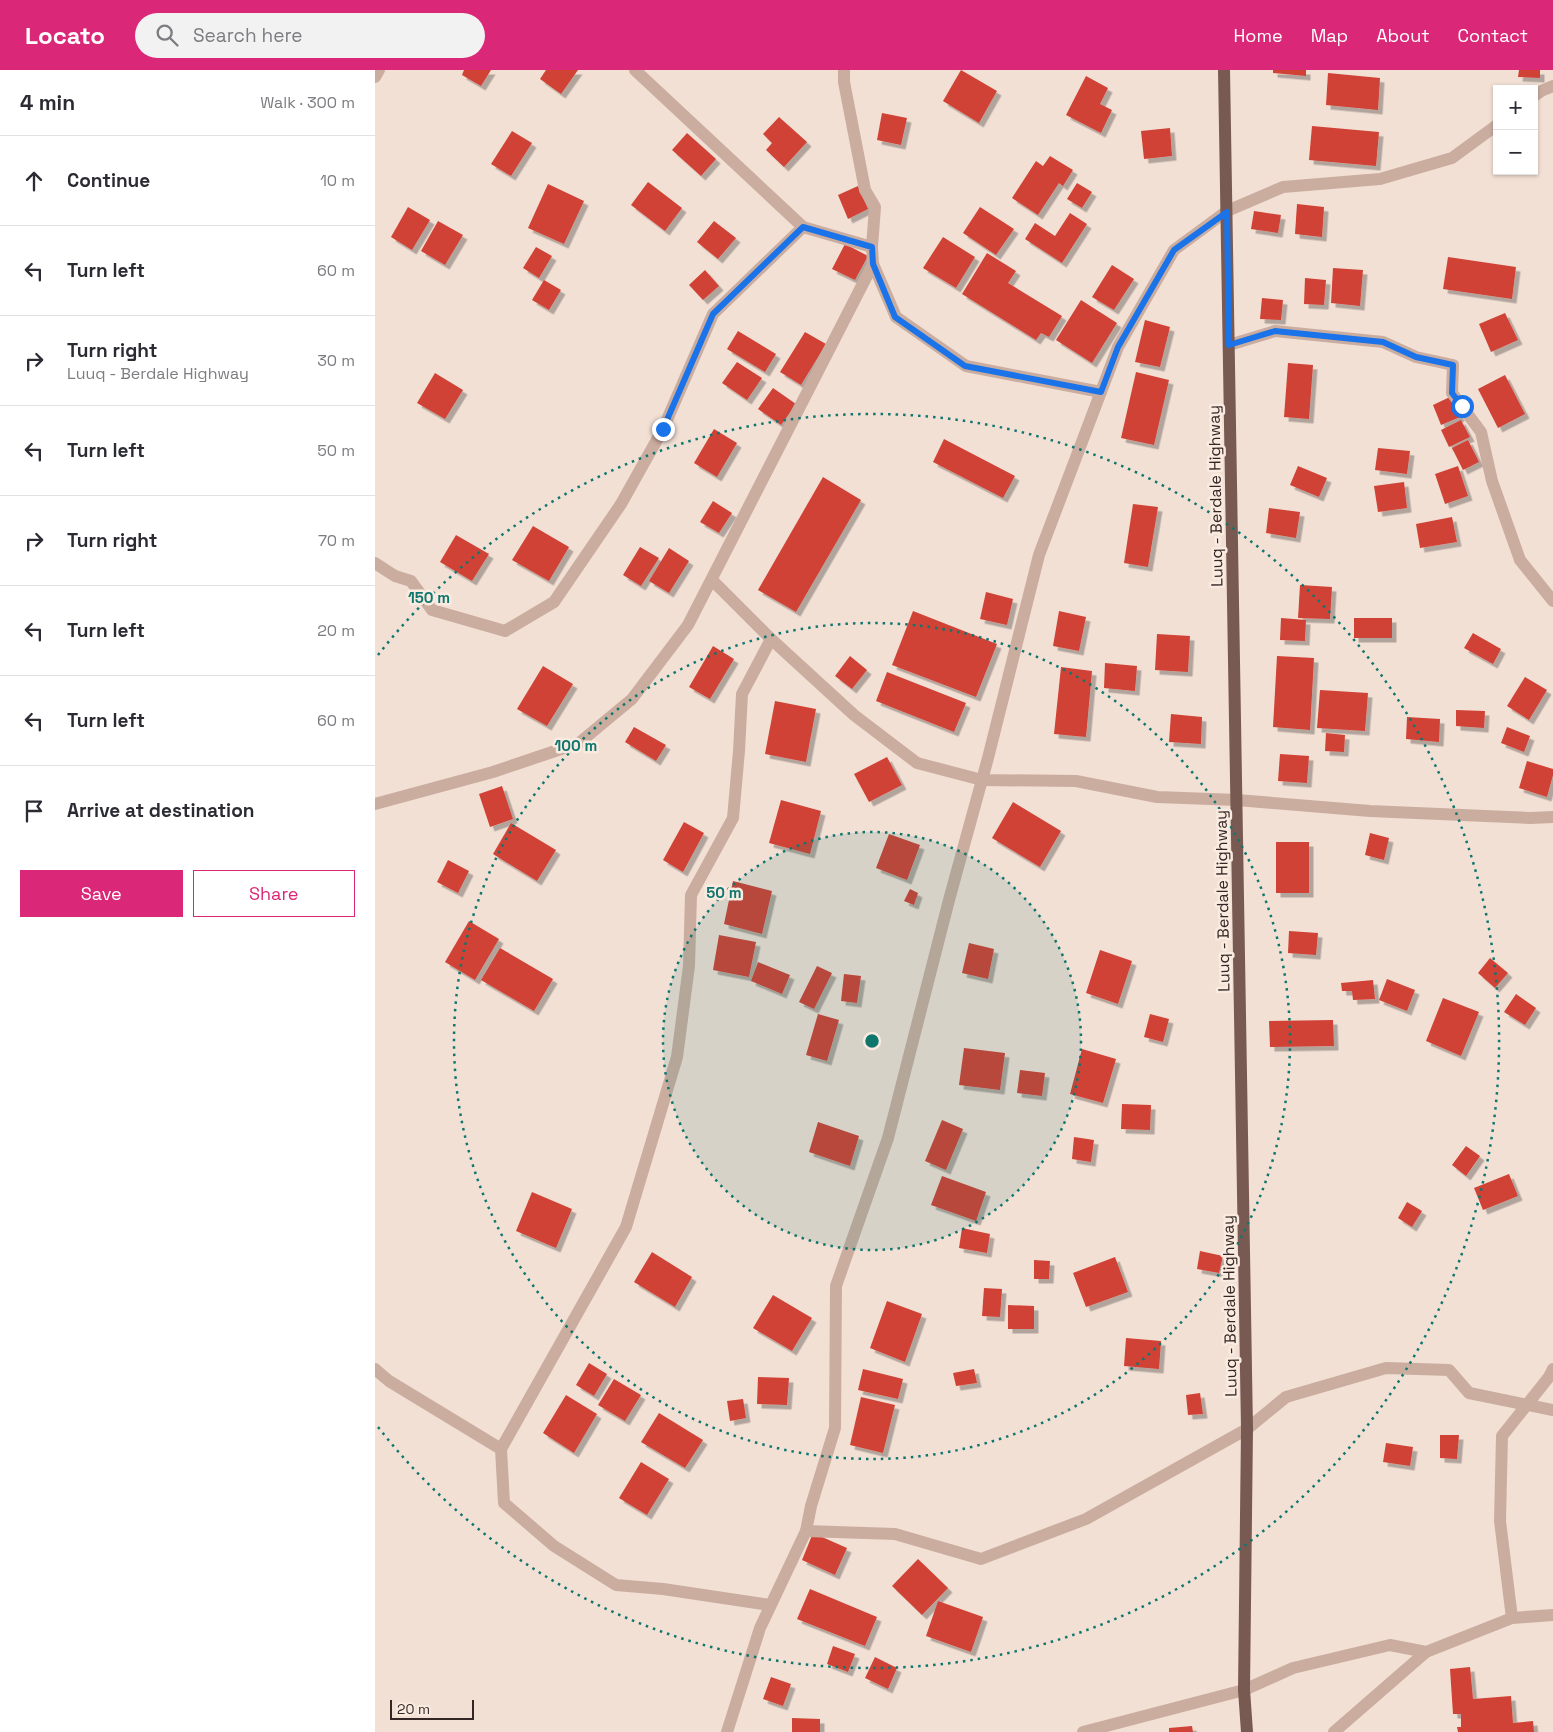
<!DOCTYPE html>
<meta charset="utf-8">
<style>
body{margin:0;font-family:"Space Grotesk",sans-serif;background:#f2f2f3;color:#2b2b33}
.controls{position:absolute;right:15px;top:15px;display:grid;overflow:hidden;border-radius:0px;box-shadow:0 1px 4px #0004}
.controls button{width:45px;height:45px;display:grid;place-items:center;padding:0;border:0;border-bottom:1px solid #e1e1e2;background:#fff;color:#2b2b33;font:25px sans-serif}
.scale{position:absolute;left:15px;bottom:12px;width:84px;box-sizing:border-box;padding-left:5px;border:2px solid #342624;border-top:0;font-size:14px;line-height:18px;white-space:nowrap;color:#342624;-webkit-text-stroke:4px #faebe1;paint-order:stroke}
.stop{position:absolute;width:15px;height:15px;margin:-11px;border:4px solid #1a73e8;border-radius:50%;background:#fff}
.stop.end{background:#1a73e8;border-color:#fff;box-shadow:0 1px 5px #0008}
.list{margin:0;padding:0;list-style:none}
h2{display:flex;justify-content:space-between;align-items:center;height:65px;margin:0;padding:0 20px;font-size:21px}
h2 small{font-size:16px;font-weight:400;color:#7c7c81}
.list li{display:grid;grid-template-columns:32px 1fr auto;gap:15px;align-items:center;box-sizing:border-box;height:90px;padding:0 20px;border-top:1px solid #e1e1e2}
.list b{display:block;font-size:19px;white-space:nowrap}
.list p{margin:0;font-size:16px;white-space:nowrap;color:#7c7c81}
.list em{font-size:16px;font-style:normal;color:#7c7c81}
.actions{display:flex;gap:10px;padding:15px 20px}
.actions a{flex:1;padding:11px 0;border:1px solid #db2777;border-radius:0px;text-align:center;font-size:18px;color:#db2777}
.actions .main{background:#db2777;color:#fff}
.icon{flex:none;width:28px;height:28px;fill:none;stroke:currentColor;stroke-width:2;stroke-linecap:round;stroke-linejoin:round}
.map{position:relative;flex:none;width:1178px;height:1662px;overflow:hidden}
header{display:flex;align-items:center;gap:30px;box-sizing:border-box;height:70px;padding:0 25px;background:#db2777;color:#fff}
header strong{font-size:24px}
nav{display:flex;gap:28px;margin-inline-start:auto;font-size:18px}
.search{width:350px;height:45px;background:#f2f2f3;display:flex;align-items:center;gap:12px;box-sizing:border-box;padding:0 18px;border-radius:28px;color:#7c7c81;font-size:19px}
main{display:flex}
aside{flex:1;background:#fff}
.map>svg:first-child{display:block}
.building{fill:#d04235;filter:url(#shadow)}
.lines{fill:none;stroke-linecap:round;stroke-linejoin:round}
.minor{stroke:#cbada0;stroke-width:12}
.major{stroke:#785a53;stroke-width:12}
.route{stroke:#1a73e8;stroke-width:6}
.ring{fill:none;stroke:#0f766e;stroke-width:2.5;stroke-dasharray:2.5 5}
.labels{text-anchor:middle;stroke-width:5;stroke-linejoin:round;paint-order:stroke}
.street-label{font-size:16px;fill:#342624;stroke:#faebe1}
.centre{fill:#0f766e;stroke:#faebe1;stroke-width:2.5}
.ring-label{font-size:15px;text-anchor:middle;font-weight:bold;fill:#0f766e;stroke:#faebe1;stroke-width:5;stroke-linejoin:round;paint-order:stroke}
</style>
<header>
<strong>Locato</strong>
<div class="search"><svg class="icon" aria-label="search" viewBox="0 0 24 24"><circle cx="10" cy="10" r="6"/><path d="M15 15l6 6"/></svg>Search here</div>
<nav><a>Home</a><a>Map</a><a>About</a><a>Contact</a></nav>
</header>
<main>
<aside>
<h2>4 min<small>Walk · 300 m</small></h2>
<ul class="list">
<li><svg class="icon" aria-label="ahead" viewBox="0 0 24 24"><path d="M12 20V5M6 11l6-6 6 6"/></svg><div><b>Continue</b></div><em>10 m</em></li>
<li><svg class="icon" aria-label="left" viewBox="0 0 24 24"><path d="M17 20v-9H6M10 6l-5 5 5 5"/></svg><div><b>Turn left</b></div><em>60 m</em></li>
<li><svg class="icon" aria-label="right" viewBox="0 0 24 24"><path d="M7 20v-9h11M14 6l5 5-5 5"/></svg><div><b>Turn right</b><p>Luuq - Berdale Highway</p></div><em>30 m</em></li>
<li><svg class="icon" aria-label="left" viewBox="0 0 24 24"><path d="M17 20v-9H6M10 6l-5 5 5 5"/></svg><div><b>Turn left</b></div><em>50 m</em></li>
<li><svg class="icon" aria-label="right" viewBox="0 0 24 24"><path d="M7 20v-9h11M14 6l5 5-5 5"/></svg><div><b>Turn right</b></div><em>70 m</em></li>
<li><svg class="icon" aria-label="left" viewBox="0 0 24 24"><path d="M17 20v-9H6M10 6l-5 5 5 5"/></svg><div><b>Turn left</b></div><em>20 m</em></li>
<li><svg class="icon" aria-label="left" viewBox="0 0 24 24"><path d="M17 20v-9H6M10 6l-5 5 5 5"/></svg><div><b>Turn left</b></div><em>60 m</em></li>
<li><svg class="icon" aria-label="arrive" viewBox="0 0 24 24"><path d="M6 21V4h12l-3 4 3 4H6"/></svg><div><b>Arrive at destination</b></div></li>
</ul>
<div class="actions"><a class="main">Save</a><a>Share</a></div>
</aside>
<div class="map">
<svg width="1178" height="1662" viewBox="0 0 1178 1662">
<defs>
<filter id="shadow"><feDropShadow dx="4.5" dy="4.5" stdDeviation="0" flood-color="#0004"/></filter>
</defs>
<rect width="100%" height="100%" fill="#f2e0d5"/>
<g class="building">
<path d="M89 0H116L106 16 87 5Z"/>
<path d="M171 0H203L186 24 165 9Z"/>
<path d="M586 0 622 21 604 53 568 31Z"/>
<path d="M898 0H931V6L898 3Z"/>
<path d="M1144 0H1165V8L1143 7Z"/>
<path d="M953 3 1005 8 1003 40 951 35Z"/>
<path d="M711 6 733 18 725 34 737 40 726 63 691 45Z"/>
<path d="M507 43 532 48 526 75 502 70Z"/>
<path d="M404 47 432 72 409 97 391 80 397 73 388 64Z"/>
<path d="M937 56 1004 62 1001 96 934 90Z"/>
<path d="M795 58 797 86 769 89 766 61Z"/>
<path d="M137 61 157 73 136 106 116 94Z"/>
<path d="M312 63 341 89 326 106 297 80Z"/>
<path d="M675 86 698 100 688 116 684 113 663 145 637 128 661 91 668 96Z"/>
<path d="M273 112 307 138 290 161 256 135Z"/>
<path d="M702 113 717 122 707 138 692 129Z"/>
<path d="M173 114 209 131 189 174 153 158Z"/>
<path d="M483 116 493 139 473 149 463 125Z"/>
<path d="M922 134 949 137 947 167 920 164Z"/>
<path d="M33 137 55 150 37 180 16 167Z"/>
<path d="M605 137 639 159 621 185 588 163Z"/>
<path d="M879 141 906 145 903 163 876 159Z"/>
<path d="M695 143 712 154 687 193 650 169 660 153 680 166Z"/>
<path d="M63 151 88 165 70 195 46 181Z"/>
<path d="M339 151 361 168 343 189 322 172Z"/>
<path d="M568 167 600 187 581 218 548 198Z"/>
<path d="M470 174 493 186 480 210 457 199Z"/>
<path d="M161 177 177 186 164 208 148 198Z"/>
<path d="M612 183 641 201 633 213 687 246 674 267 666 263 661 270 587 224Z"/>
<path d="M1073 187 1141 197 1137 229 1068 219Z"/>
<path d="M737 195 759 209 739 240 717 227Z"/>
<path d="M958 198 988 200 985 236 956 233Z"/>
<path d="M330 200 344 216 328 230 314 215Z"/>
<path d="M930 208 951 210 949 235 929 234Z"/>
<path d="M169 210 186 220 174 240 157 230Z"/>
<path d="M887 228 908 230 906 250 885 249Z"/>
<path d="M706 230 742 253 717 293 681 270Z"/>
<path d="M1130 243 1143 270 1116 282 1104 254Z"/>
<path d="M770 250 795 257 785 297 760 292Z"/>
<path d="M363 261 401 284 390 302 352 279Z"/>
<path d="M430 262 451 274 426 315 405 302Z"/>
<path d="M362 292 387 308 372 330 347 313Z"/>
<path d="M913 293 938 295 934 349 909 347Z"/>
<path d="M761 302 794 310 779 375 746 368Z"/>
<path d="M60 303 88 320 70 349 42 333Z"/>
<path d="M1130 305 1150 344 1123 358 1103 319Z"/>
<path d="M398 318 421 334 406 355 383 339Z"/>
<path d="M1077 326 1085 347 1066 355 1058 335Z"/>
<path d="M1086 350 1095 367 1074 377 1066 360Z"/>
<path d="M339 359 362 373 342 407 319 393Z"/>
<path d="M569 369 640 406 628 428 558 392Z"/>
<path d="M1093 370 1104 392 1088 400 1077 378Z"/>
<path d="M1003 378 1035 381 1032 404 1000 400Z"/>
<path d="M923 396 952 408 944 427 915 415Z"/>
<path d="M1083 396 1093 426 1070 434 1060 404Z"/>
<path d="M448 407 486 430 421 542 383 520Z"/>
<path d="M1029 412 1032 438 1003 442 999 416Z"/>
<path d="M338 431 357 443 344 463 325 452Z"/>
<path d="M758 434 783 437 773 497 749 493Z"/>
<path d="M894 438 925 442 921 468 891 463Z"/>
<path d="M1077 447 1082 472 1045 478 1041 454Z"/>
<path d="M158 456 194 477 174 511 137 490Z"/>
<path d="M81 465 114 484 97 511 65 492Z"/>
<path d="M265 477 284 488 266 516 248 505Z"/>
<path d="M294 478 314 491 294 523 274 511Z"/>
<path d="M925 515 957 517 955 549 923 548Z"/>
<path d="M611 522 638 529 632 555 605 549Z"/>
<path d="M538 541 622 574 601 627 517 595Z"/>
<path d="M684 541 711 547 704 581 678 576Z"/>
<path d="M906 548 931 550 930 571 905 570Z"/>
<rect x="979" y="548" width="38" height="20"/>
<path d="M1098 563 1126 579 1118 594 1089 578Z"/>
<path d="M782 564 815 566 813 602 780 600Z"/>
<path d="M338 576 359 589 335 629 314 617Z"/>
<path d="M475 586 492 600 477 619 460 606Z"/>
<path d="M902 586 939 588 935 660 898 657Z"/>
<path d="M730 593 762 596 760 621 729 618Z"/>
<path d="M168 596 198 614 172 656 142 639Z"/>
<path d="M686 597 717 601 711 667 679 664Z"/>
<path d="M512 602 591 633 579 662 501 631Z"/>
<path d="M1150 607 1172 620 1154 650 1132 636Z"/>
<path d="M945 620 993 623 990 661 942 658Z"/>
<path d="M400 631 441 639 431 692 390 684Z"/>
<path d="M1081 640 1110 641 1109 658 1081 656Z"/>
<path d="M796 644 827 647 826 674 794 672Z"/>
<path d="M1032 647 1065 649 1064 672 1031 669Z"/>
<path d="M259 657 291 675 281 691 250 672Z"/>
<path d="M1132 657 1155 666 1149 682 1126 673Z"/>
<path d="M951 663 970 665 969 682 950 681Z"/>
<path d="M905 684 934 686 932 713 903 711Z"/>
<path d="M512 687 527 715 494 732 479 704Z"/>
<path d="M1152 691 1178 699V705L1172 727 1144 718Z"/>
<path d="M127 716 138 749 115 757 104 724Z"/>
<path d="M406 730 446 741 435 784 394 773Z"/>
<path d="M638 732 686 761 665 797 617 768Z"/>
<path d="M309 752 329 763 308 802 288 790Z"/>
<path d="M136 753 181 780 162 811 118 784Z"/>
<path d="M995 763 1014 768 1009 790 990 785Z"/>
<path d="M514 764 545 775 532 810 501 798Z"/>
<rect x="901" y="772" width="33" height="51"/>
<path d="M73 790 94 801 83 823 62 812Z"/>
<path d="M358 811 397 821 387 864 349 854Z"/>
<path d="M535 819 543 823 539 835 529 831Z"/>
<path d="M94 851 124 869 100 910 70 892Z"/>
<path d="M914 861 943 863 941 885 913 883Z"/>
<path d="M344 865 381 872 374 907 338 900Z"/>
<path d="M594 873 619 879 613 909 587 903Z"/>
<path d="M125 878 178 909 159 941 106 910Z"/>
<path d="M725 880 757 891 743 934 711 923Z"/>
<path d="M1115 888 1133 903 1120 918 1103 903Z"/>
<path d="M383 892 415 905 407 924 376 911Z"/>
<path d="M442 896 457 903 439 939 424 932Z"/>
<path d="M469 904 486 906 482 933 466 931Z"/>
<path d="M1012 909 1040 920 1032 941 1004 930Z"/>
<path d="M998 910 1000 929 978 930 977 921H967L966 913Z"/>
<path d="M1141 924 1161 938 1150 955 1129 942Z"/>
<path d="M1068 928 1104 942 1086 986 1051 971Z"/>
<path d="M443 944 464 950 452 991 431 985Z"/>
<path d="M775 944 794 949 788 972 769 967Z"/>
<path d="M958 950 959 976 895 977 894 951Z"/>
<path d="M589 978 630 983 625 1020 584 1015Z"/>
<path d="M707 979 741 989 728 1033 695 1024Z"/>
<path d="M645 1000 670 1003 667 1026 642 1023Z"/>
<path d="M747 1034 776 1035 775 1060 746 1059Z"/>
<path d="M567 1050 588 1059 571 1100 550 1091Z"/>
<path d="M443 1052 484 1066 475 1096 434 1082Z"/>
<path d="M699 1067 719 1070 716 1092 697 1089Z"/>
<path d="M1091 1076 1105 1086 1091 1106 1077 1095Z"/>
<path d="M1134 1104 1143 1126 1108 1140 1099 1118Z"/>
<path d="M567 1106 611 1122 601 1151 556 1135Z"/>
<path d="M157 1122 197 1139 181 1178 141 1161Z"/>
<path d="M1032 1132 1047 1141 1037 1157 1023 1148Z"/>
<path d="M587 1158 615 1164 612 1183 584 1178Z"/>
<path d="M825 1181 848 1186 844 1203 822 1199Z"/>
<path d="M277 1182 317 1207 300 1237 259 1212Z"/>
<path d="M740 1187 753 1222 711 1237 698 1203Z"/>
<path d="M659 1190 675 1191 674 1209H659Z"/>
<path d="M609 1218 627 1219 625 1247 607 1246Z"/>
<path d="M398 1225 437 1248 417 1281 378 1258Z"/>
<path d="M512 1231 547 1244 530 1292 495 1278Z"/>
<path d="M633 1235 659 1236V1259H633Z"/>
<path d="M751 1268 786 1271 784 1299 749 1296Z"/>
<path d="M214 1293 232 1304 219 1326 201 1315Z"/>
<path d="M488 1299 528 1309 523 1329 483 1320Z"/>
<path d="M599 1299 602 1313 581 1316 578 1303Z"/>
<path d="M383 1307 414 1308 412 1335 382 1334Z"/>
<path d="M239 1309 266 1325 250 1351 223 1335Z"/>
<path d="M825 1323 828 1344 813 1345 811 1325Z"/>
<path d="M191 1325 222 1344 199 1383 168 1363Z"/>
<path d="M486 1327 520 1335 508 1383 475 1375Z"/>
<path d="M368 1329 371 1348 355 1351 352 1331Z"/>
<path d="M284 1343 328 1370 310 1398 266 1372Z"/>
<path d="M1065 1365H1084L1082 1389 1065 1388Z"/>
<path d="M1011 1373 1038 1377 1035 1396 1008 1392Z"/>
<path d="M266 1392 294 1409 272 1445 244 1428Z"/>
<path d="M438 1463 472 1478 460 1505 427 1490Z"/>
<path d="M543 1489 573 1518 547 1545 517 1516Z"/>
<path d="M435 1519 502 1547 490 1576 422 1549Z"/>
<path d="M563 1531 608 1547 596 1582 551 1566Z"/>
<path d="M458 1576 480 1584 473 1602 452 1594Z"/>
<path d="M500 1587 522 1598 513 1619 490 1608Z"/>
<path d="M1095 1597 1098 1629 1136 1626 1138 1653 1158 1651 1159 1662H1083L1082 1657H1086V1644H1078L1075 1599Z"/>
<path d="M396 1607 416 1614 408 1636 388 1629Z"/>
<path d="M417 1648 445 1649V1662H417Z"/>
<path d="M817 1656 818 1662H794V1658Z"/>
</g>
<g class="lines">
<g class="minor">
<path d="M260 0 428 157"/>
<path d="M0 7 4 0"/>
<path d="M1159 26 1166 21 1178 16"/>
<path d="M498 194 521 247 591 296 726 322"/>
<path d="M854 275 900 261 1008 272 1041 287 1078 295 1077 323 1106 362 1117 411 1145 490 1178 531"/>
<path d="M0 493 20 506 36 511 57 540 130 561 179 532 246 434 288 359 338 244 428 157 497 177"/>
<path d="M337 510 396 569 479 645 542 693 607 710 701 711 782 727 862 730 995 741 1156 748 1178 747"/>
<path d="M0 734 118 702 204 673 257 629 313 555 498 194 497 177 500 137 490 120 469 12V0"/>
<path d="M0 1299 14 1311 126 1379"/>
<path d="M431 1461 520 1464 606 1489 711 1449 872 1359 911 1327 1011 1298 1074 1300 1094 1323 1178 1340"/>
<path d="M395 1535 288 1519 241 1515 179 1476 129 1433 126 1379 251 1157 302 987 314 896 316 825 358 748 364 681 367 624 396 569"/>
<path d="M1137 1548 1125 1451 1127 1366 1174 1307 1178 1299"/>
<path d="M352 1662 385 1558 431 1461 436 1436 460 1358 461 1216 513 1068 574 830 613 688 664 485 743 277 799 180 852 141 908 117 1005 109 1077 88 1122 55"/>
<path d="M708 1662 869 1620 918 1598 1015 1575 1051 1582 1137 1548 1178 1545"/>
<path d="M959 1662 1051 1582"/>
</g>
<path class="major" d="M849 0 872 1359 869 1620 872 1662"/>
</g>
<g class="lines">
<path class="route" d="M288 359 338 244 428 157 497 177 498 194 520 247 590 296 726 322 743 277 799 180 852 142 854 275 900 261 1008 272 1041 287 1078 295 1077 323 1087 336"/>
</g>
<circle cx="497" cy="971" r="209" fill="#0f766e" fill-opacity=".12"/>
<g class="ring">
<circle cx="497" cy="971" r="209"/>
<circle cx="497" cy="971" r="418"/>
<path d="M3 585A627 627 0 1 1 3 1357"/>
</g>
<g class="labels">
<g class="street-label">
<text transform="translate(840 426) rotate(-91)" y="6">Luuq - Berdale Highway</text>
<text transform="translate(847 831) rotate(-91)" y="6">Luuq - Berdale Highway</text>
<text transform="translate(854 1236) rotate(-91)" y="6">Luuq - Berdale Highway</text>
</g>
</g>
<circle cx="497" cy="971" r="8" class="centre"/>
<g class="ring-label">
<text x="54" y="533">150 m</text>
<text x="201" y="681">100 m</text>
<text x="349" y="828">50 m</text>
</g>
</svg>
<div class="controls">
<button>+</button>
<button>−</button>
</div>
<div class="scale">20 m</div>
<div class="stop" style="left:1087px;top:336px"></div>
<div class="stop end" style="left:288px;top:359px"></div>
</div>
</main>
